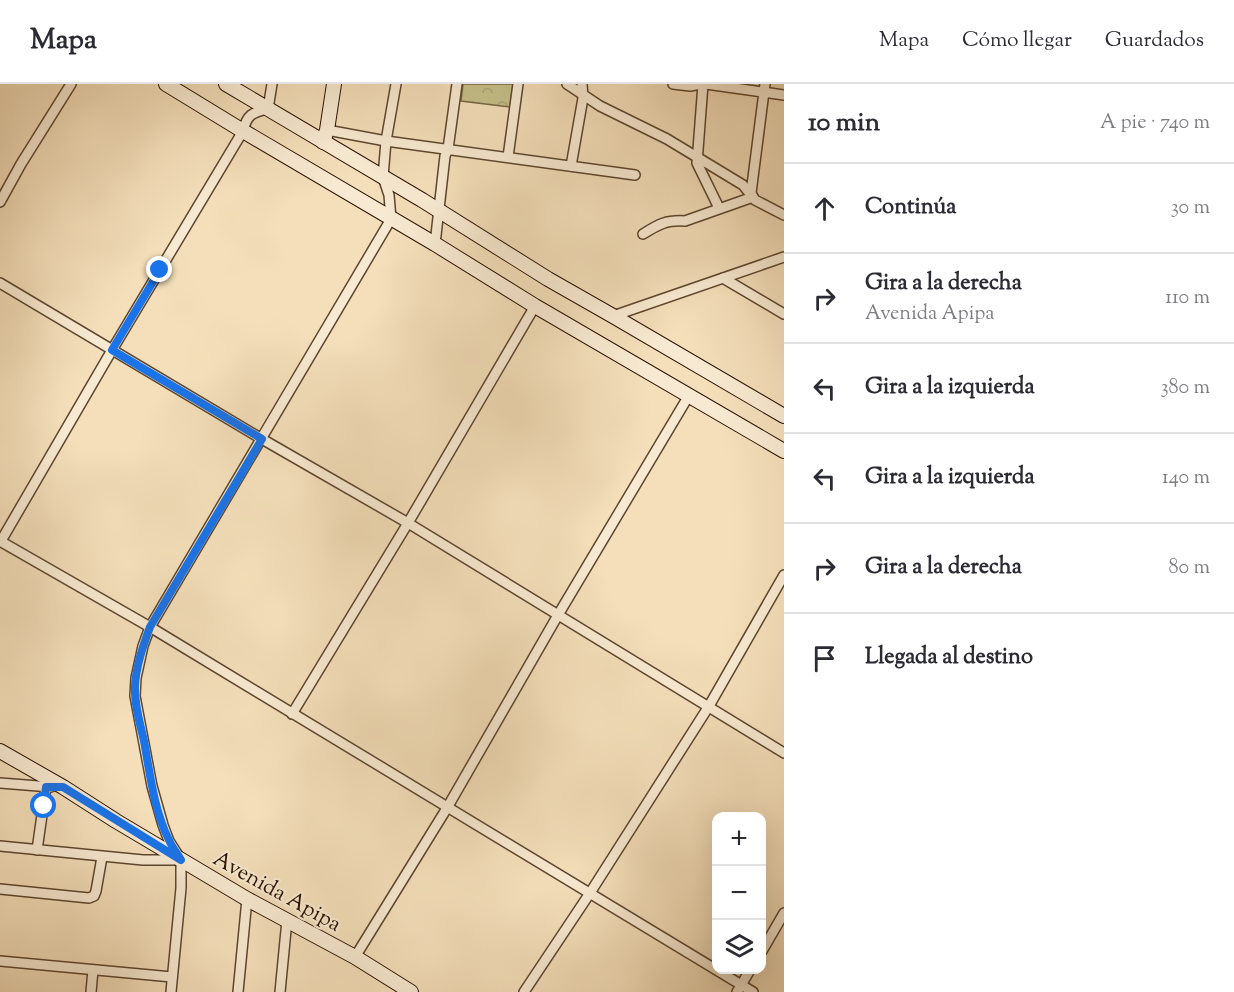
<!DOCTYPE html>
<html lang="es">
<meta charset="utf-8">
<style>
body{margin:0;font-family:"Sorts Mill Goudy",serif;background:#f7f7f7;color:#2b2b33}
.controls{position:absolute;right:18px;bottom:18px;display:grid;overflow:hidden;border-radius:12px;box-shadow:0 6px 24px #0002}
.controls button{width:54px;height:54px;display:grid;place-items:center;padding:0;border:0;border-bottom:2px solid #e1e1e2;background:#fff;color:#2b2b33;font:30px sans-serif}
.stop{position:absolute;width:18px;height:18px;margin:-14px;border:4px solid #1a73e8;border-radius:50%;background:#fff}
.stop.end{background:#1a73e8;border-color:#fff;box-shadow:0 2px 6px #0008}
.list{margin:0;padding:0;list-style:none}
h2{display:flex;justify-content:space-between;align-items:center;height:78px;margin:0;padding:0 24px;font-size:26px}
h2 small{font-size:20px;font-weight:400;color:#7c7c81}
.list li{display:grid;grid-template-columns:39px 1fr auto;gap:18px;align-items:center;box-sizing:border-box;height:90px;padding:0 24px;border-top:2px solid #e1e1e2}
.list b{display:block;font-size:22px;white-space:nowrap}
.list p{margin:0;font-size:20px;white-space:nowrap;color:#7c7c81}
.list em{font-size:20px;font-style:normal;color:#7c7c81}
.icon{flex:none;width:33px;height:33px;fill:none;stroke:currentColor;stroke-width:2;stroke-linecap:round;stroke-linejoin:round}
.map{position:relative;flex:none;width:784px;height:908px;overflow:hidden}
header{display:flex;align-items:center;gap:36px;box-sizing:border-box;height:84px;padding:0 30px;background:#fff;border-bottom:2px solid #e1e1e2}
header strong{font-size:28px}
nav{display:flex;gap:33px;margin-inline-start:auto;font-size:21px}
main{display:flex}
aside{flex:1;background:#fff}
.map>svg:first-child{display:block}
.park{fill:url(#park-crowns);stroke:#786946;stroke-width:1.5}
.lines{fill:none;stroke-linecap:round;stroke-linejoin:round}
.street-casing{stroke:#5d462f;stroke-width:12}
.secondary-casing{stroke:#2b1301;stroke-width:16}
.street{stroke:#f8ead2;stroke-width:9}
.secondary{stroke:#f8ead2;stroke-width:14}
.route{stroke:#1a73e8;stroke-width:8}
.labels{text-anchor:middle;stroke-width:4.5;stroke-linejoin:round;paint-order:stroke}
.street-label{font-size:22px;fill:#2b1301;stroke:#f8ead2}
</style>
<header>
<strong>Mapa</strong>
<nav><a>Mapa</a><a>Cómo llegar</a><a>Guardados</a></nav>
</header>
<main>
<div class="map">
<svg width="784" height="908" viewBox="0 0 784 908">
<defs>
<pattern id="park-crowns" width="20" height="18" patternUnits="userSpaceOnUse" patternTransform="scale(1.5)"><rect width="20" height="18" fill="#c4bf8a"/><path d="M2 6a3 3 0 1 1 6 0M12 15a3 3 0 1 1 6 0" fill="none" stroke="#a9a375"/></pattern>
</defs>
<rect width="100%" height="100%" fill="#f4dfba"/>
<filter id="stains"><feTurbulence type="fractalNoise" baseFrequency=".00333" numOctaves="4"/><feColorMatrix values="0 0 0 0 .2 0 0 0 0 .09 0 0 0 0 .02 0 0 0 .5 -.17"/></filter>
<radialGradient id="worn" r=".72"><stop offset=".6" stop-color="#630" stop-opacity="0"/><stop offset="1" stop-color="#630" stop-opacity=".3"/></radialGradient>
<path class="park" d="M463 0H513L510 23 461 17Z"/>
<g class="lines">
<defs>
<g id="street">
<path d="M567 0 600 22 667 55 743 101 755 116 784 131"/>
<path d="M673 0 690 2 701 0"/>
<path d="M703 0 697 79 719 124"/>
<path d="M706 0 784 11"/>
<path d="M327 46 386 57 635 91"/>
<path d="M508 73 518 0"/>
<path d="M571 82 583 14 582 0"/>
<path d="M753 113 751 109 765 0"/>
<path d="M0 118 21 80 71 0"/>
<path d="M643 150C659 140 666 136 685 137L753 113"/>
<path d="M435 160 445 72 448 65 457 0"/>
<path d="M723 194 784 230"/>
<path d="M0 199 262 355 408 439 784 669"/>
<path d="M613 232 784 173"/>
<path d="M0 457 150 543 753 908"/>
<path d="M1 457 112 266 243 47C247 31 252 28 268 25L272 0"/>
<path d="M292 630 408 439 535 222"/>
<path d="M0 699 51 703"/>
<path d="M0 762 143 776H181"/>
<path d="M37 766 46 703"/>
<path d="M0 805 89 814 94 812 96 807 102 773"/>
<path d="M762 867 784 829"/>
<path d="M355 873 447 724 558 531 688 313"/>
<path d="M0 877 172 893"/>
<path d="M91 908 93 886"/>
<path d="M171 908 181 804V776L169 757 163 741 152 702 135 612 136 594 143 562 150 543 391 135 389 111 383 93 386 57 396 0"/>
<path d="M238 908 247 815"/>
<path d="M280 908 287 836"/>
<path d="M524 908 590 809 709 622 784 491"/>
<path d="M737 908 750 886"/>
</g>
<g id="secondary">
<path d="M166 0 243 47 435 160 535 222 784 367"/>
<path d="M226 0 422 116 548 195 613 232 784 332"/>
<path d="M323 58 327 46 334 0"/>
<path d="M0 667 63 703 116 737 247 815 355 873 411 908"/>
</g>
</defs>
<use href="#street" class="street-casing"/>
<use href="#secondary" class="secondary-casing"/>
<use href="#street" class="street"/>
<use href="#secondary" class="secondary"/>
</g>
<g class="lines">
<path class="route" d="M44 722 46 703H63L181 776C177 769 172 763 169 756 154 726 150 690 144 657 140 639 134 620 135 602 136 582 143 562 150 543L262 355 112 266 160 186"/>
</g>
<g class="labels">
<g class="street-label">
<text transform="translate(278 806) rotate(29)" y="8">Avenida Apipa</text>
</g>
</g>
<rect width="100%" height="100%" filter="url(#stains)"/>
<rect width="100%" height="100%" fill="url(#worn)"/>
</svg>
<div class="controls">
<button>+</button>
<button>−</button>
<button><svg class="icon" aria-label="layers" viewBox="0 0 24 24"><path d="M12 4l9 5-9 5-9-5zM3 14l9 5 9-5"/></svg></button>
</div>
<div class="stop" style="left:44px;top:722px"></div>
<div class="stop end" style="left:160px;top:186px"></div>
</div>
<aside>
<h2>10 min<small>A pie · 740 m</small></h2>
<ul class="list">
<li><svg class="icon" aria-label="ahead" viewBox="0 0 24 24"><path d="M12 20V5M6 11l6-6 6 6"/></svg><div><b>Continúa</b></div><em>30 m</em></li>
<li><svg class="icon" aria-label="right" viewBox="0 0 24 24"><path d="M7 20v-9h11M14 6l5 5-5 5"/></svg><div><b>Gira a la derecha</b><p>Avenida Apipa</p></div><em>110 m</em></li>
<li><svg class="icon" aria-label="left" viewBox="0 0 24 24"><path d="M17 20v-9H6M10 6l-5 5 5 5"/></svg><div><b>Gira a la izquierda</b></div><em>380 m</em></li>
<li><svg class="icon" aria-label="left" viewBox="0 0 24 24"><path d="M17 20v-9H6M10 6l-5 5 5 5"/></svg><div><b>Gira a la izquierda</b></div><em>140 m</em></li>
<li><svg class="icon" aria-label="right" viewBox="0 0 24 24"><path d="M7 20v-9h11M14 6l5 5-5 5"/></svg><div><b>Gira a la derecha</b></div><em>80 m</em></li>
<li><svg class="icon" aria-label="arrive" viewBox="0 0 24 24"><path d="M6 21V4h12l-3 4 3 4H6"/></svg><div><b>Llegada al destino</b></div></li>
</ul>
</aside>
</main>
